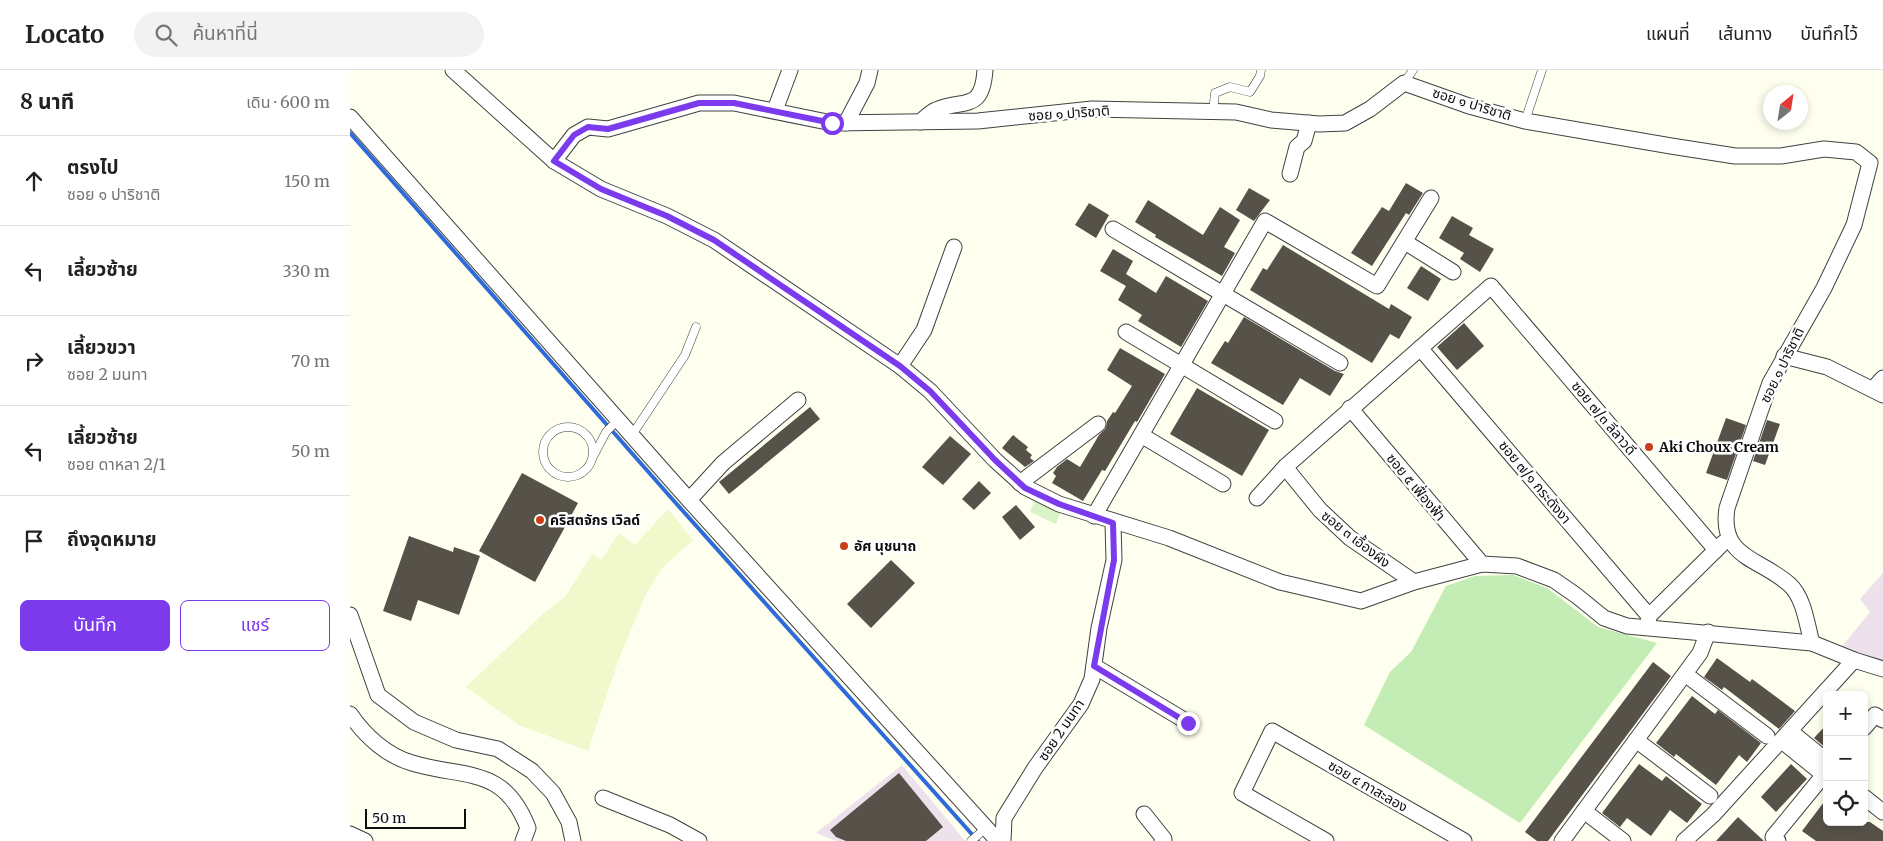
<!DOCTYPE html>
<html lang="th">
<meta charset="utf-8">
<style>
body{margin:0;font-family:Merriweather,"Noto Sans Thai",serif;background:#f2f2f2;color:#222}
.controls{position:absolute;right:15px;bottom:15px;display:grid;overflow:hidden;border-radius:8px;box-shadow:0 2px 8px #0003}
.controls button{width:45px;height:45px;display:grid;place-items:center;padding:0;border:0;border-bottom:1px solid #e0e0e0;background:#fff;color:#222;font:25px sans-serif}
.compass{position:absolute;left:1413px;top:15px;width:45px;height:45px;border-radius:50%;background:#fff;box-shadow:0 2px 8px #0003;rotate:30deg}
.scale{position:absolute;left:15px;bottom:12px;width:101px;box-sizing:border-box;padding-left:5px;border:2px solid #0e0e0e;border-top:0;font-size:14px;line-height:18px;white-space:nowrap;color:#0e0e0e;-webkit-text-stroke:4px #fff;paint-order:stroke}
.stop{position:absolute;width:15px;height:15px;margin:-11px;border:4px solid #7c3aed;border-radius:50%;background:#fff}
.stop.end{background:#7c3aed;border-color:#fff;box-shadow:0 1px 5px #0008}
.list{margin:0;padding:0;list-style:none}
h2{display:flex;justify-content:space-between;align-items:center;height:65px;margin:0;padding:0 20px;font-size:21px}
h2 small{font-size:16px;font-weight:400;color:#767676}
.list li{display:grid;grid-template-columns:32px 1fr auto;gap:15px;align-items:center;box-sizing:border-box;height:90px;padding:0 20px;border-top:1px solid #e0e0e0}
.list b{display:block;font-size:19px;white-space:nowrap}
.list p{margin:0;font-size:16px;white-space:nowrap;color:#767676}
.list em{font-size:16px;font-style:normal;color:#767676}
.actions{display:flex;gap:10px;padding:15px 20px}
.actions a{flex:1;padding:11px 0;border:1px solid #7c3aed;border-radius:8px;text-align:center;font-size:18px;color:#7c3aed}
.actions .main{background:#7c3aed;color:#fff}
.icon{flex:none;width:28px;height:28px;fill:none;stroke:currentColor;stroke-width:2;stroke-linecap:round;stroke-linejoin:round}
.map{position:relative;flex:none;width:1533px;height:771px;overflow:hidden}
header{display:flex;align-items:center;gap:30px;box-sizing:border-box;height:70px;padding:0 25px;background:#fff;border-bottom:1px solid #e0e0e0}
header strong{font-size:24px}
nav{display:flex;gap:28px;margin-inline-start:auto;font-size:18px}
.search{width:350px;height:45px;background:#f2f2f2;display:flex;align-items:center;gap:12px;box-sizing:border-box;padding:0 18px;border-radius:28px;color:#767676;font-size:19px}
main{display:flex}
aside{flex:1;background:#fff}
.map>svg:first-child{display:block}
.industrial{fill:#ede1ec}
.farmland{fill:#f0f8cc}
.green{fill:#c3edb4}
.pitch{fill:#d9f4c7}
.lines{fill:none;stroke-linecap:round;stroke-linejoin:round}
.stream{stroke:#2e6ad9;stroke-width:4}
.building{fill:#575249}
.service-casing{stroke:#414141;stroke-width:9}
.minor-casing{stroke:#414141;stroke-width:17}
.service{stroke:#fff;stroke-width:8}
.minor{stroke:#fff;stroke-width:15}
.route{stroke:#7c3aed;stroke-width:6}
.poi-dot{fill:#ca3d19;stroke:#fff;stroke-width:2}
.labels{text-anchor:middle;stroke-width:5;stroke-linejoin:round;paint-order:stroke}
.street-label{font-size:14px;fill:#0e0e0e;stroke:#fff}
.poi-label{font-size:14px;font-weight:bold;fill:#0e0e0e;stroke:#fff;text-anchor:start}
</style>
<header>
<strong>Locato</strong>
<div class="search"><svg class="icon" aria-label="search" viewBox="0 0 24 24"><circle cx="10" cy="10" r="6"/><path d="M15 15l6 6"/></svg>ค้นหาที่นี่</div>
<nav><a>แผนที่</a><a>เส้นทาง</a><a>บันทึกไว้</a></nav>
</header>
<main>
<aside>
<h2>8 นาที<small>เดิน · 600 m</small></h2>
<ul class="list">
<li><svg class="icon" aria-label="ahead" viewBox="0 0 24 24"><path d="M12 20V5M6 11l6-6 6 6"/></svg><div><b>ตรงไป</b><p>ซอย ๑ ปาริชาติ</p></div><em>150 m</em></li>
<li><svg class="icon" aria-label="left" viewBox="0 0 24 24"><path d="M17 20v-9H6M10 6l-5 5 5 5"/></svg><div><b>เลี้ยวซ้าย</b></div><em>330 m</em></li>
<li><svg class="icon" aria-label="right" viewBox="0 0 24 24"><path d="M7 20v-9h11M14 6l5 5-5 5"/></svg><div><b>เลี้ยวขวา</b><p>ซอย 2 มนทา</p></div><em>70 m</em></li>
<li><svg class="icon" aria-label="left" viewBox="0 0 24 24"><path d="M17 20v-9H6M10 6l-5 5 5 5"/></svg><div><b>เลี้ยวซ้าย</b><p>ซอย ดาหลา 2/1</p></div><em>50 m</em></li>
<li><svg class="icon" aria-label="arrive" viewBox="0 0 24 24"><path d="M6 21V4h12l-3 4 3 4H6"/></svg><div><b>ถึงจุดหมาย</b></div></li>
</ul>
<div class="actions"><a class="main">บันทึก</a><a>แชร์</a></div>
</aside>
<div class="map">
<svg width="1533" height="771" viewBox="0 0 1533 771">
<rect width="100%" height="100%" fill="#feffee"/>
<g class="industrial">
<path d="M1533 503V593L1489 580 1520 542 1510 529Z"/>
<path d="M552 695 615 771H486L466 763Z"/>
</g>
<path class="farmland" d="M318 439 343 470 312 498 296 524 270 586 238 681 169 655 116 617 193 544 215 527 242 484 251 490 269 463 285 475Z"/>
<path class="green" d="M1163 505 1197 518 1248 557 1307 573 1170 753 1014 655 1040 602 1061 582 1096 516 1125 506Z"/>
<path class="pitch" d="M685 430 711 441 706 454 680 442Z"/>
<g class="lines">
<path class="stream" d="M0 63 324 431 628 771"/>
</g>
<g class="building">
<path d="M1056 113 1073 123 1059 145 1056 143 1022 196 1001 183 1032 137 1039 141Z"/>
<path d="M899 118 920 130 904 151 886 140Z"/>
<path d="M798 130 853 165 870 137 890 150 874 177 885 183 872 206 805 167 806 165 785 152Z"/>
<path d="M739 133 759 145 746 168 725 155Z"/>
<path d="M1102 146 1123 158 1119 165 1144 179 1130 202 1110 189 1114 183 1089 168Z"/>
<path d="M933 175 1039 239 1041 234 1062 247 1049 269 1040 264 1022 293 900 220 913 198 917 200Z"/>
<path d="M763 179 783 191 776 204 806 223 816 206 858 231 831 277 788 251 792 245 768 230 776 216 750 201Z"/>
<path d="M1071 196 1091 209 1078 231 1057 218Z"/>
<path d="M894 247 985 301 994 304 980 326 950 308 933 335 861 293 875 271 878 273Z"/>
<path d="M1114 253 1134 276 1107 300 1087 277Z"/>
<path d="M770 278 815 304 787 352 785 351 755 401 752 400 733 431 702 413 706 406 703 403 707 397 717 389 730 397 749 365 756 358 757 351 763 342 765 343 782 316 757 300Z"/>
<path d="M847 318 919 360 892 406 820 364Z"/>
<path d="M460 337 470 349 379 424 369 412Z"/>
<path d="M1376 348 1396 355 1377 410 1356 403Z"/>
<path d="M1417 350 1430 354 1415 395 1403 391Z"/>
<path d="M663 365 678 377 676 380 682 385 680 388 684 391 675 397 652 378Z"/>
<path d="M600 366 621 384 593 415 572 397Z"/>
<path d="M172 403 228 433 185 512 129 481Z"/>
<path d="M629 411 641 423 624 440 612 429Z"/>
<path d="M666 435 685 457 670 470 652 447Z"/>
<path d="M59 466 103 482 104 477 130 486 109 545 68 530 61 551 33 541Z"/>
<path d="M541 490 565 513 521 558 497 534Z"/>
<path d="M1367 588 1400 612 1402 609 1445 641 1429 659 1374 617 1372 620 1354 607Z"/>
<path d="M1303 592 1321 606 1198 771H1187L1175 762Z"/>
<path d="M1342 626 1365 644 1368 640 1411 673 1397 692 1389 685 1366 715 1326 684 1324 687 1306 673Z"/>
<path d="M1477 654V679L1464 668Z"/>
<path d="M1289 694 1312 711 1316 706 1352 734 1337 753 1320 740 1301 766 1277 748 1270 757 1252 743Z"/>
<path d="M1441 694 1457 709 1426 742 1411 727Z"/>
<path d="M549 703 593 757 576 771H496L486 767 480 760Z"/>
<path d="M1477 728V752H1520L1533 761V771H1466L1452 761Z"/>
<path d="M1388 747 1414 771H1366Z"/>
</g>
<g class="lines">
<defs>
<g id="service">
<path d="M1054 13 1063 0"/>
<path d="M863 42 865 23 880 17 900 22 910 6 911 0"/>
<path d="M1175 51 1192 0"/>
<circle cx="218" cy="382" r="25"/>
<path d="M282 365 335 285 346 257"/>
<path d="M244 385 256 362 268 350"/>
<path d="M621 771 636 758"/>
</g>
<g id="minor">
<path d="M103 0 204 91 251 119 317 146 364 170 550 296 580 321 645 390 675 417 709 434 819 468 930 512 1011 531 1064 512 1132 494 1167 496 1204 510 1227 526 1254 548 1277 556 1462 573 1504 590 1533 599"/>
<path d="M425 40 440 0"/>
<path d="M0 47 339 430 648 771"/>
<path d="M570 52C575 48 580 42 586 40 614 28 632 43 635 0"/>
<path d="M496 53 517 13 520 0"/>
<path d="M204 91 224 65 238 57 258 59 349 33H384L482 53 628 51 742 39 886 42 921 50 969 54 995 53 1020 39 1054 13 1119 36 1175 51 1321 76 1385 86H1431L1474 79 1506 82 1520 93 1504 155 1474 218 1420 313 1377 438C1369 489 1411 488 1440 515 1454 528 1457 555 1462 573"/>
<path d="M940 104 947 77 954 71 959 53"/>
<path d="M763 159 990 293"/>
<path d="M1055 172 1103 202"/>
<path d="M776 262 925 351"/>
<path d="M1070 278 1299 546"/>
<path d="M1434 286 1477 297 1533 325"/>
<path d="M550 296 574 260 604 177"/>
<path d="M1523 319 1533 308"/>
<path d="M1000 338 1132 494"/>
<path d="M791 365 873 414"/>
<path d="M935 397 970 440 1000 468 1064 512"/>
<path d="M670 413 748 354"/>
<path d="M907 428 935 397 1141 216 1366 480"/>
<path d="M339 430 373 393 448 330"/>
<path d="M744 446 915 151 1027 216 1081 128"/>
<path d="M0 545 28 625 64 652 106 670 148 679 182 701 203 723 219 752 223 771"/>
<path d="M1298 555 1299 546 1373 473"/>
<path d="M744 596 839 653"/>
<path d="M1335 604 1417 666"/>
<path d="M0 644C15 666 37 686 62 693 115 709 154 695 178 758L173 771"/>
<path d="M1514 658 1525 645 1533 650"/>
<path d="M1440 661 1477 691"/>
<path d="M1286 670 1360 726"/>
<path d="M1432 671 1474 705"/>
<path d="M1514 727 1533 742"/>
<path d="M253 728 320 755 349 771"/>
<path d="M1234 741 1273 771"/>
<path d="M794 744 814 769 812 771"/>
<path d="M0 764 15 771"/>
<path d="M653 771 654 748 685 698 731 634 742 609 749 558 764 490 763 453"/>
<path d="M976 771 892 723 922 661 1114 771"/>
<path d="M1212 771 1350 583 1358 562"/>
<path d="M1334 771 1363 745 1504 590"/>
<path d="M1428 771 1423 767 1477 701"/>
</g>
</defs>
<use href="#service" class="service-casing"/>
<use href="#minor" class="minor-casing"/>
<use href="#service" class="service"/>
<use href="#minor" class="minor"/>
</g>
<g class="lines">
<path class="route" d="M482 53 384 33H349L258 59 238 57 224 65 204 91 251 119 317 146 364 170 550 296 580 321 645 390 675 418 709 434 763 453 764 490 744 596 838 653"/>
</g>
<g class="poi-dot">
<circle cx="1299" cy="377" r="5"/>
<circle cx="190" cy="450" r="5"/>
<circle cx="494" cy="476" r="5"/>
</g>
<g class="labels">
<g class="street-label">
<text transform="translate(1122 34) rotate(17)" y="5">ซอย ๑ ปาริชาติ</text>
<text transform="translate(719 43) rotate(-4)" y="5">ซอย ๑ ปาริชาติ</text>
<text transform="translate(1432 295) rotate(-64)" y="5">ซอย ๑ ปาริชาติ</text>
<text transform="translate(1254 348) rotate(50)" y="5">ซอย ๗/๓ ลีลาวดี</text>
<text transform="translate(1185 412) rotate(50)" y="5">ซอย ๗/๑ กระดังงา</text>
<text transform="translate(1066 417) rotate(50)" y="5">ซอย ๕ เฟื่องฟ้า</text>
<text transform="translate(1006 469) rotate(38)" y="5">ซอย ๓ เอื้องผึง</text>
<text transform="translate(711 660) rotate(-56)" y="5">ซอย 2 มนทา</text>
<text transform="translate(1018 716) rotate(30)" y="5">ซอย ๔ กาสะลอง</text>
</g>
<g class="poi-label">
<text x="1309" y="382">Aki Choux Cream</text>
<text x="200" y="455">คริสตจักร เวิลด์</text>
<text x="504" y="481">อัศ นุชนาถ</text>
</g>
</g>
</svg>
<div class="controls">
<button>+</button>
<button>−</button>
<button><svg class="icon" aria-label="locate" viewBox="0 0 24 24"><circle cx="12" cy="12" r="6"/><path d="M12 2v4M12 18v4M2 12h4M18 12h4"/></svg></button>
</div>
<svg class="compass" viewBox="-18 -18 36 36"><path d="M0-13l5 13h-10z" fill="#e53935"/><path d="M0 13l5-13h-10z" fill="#767676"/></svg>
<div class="scale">50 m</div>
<div class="stop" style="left:482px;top:53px"></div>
<div class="stop end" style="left:838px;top:653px"></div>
</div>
</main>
